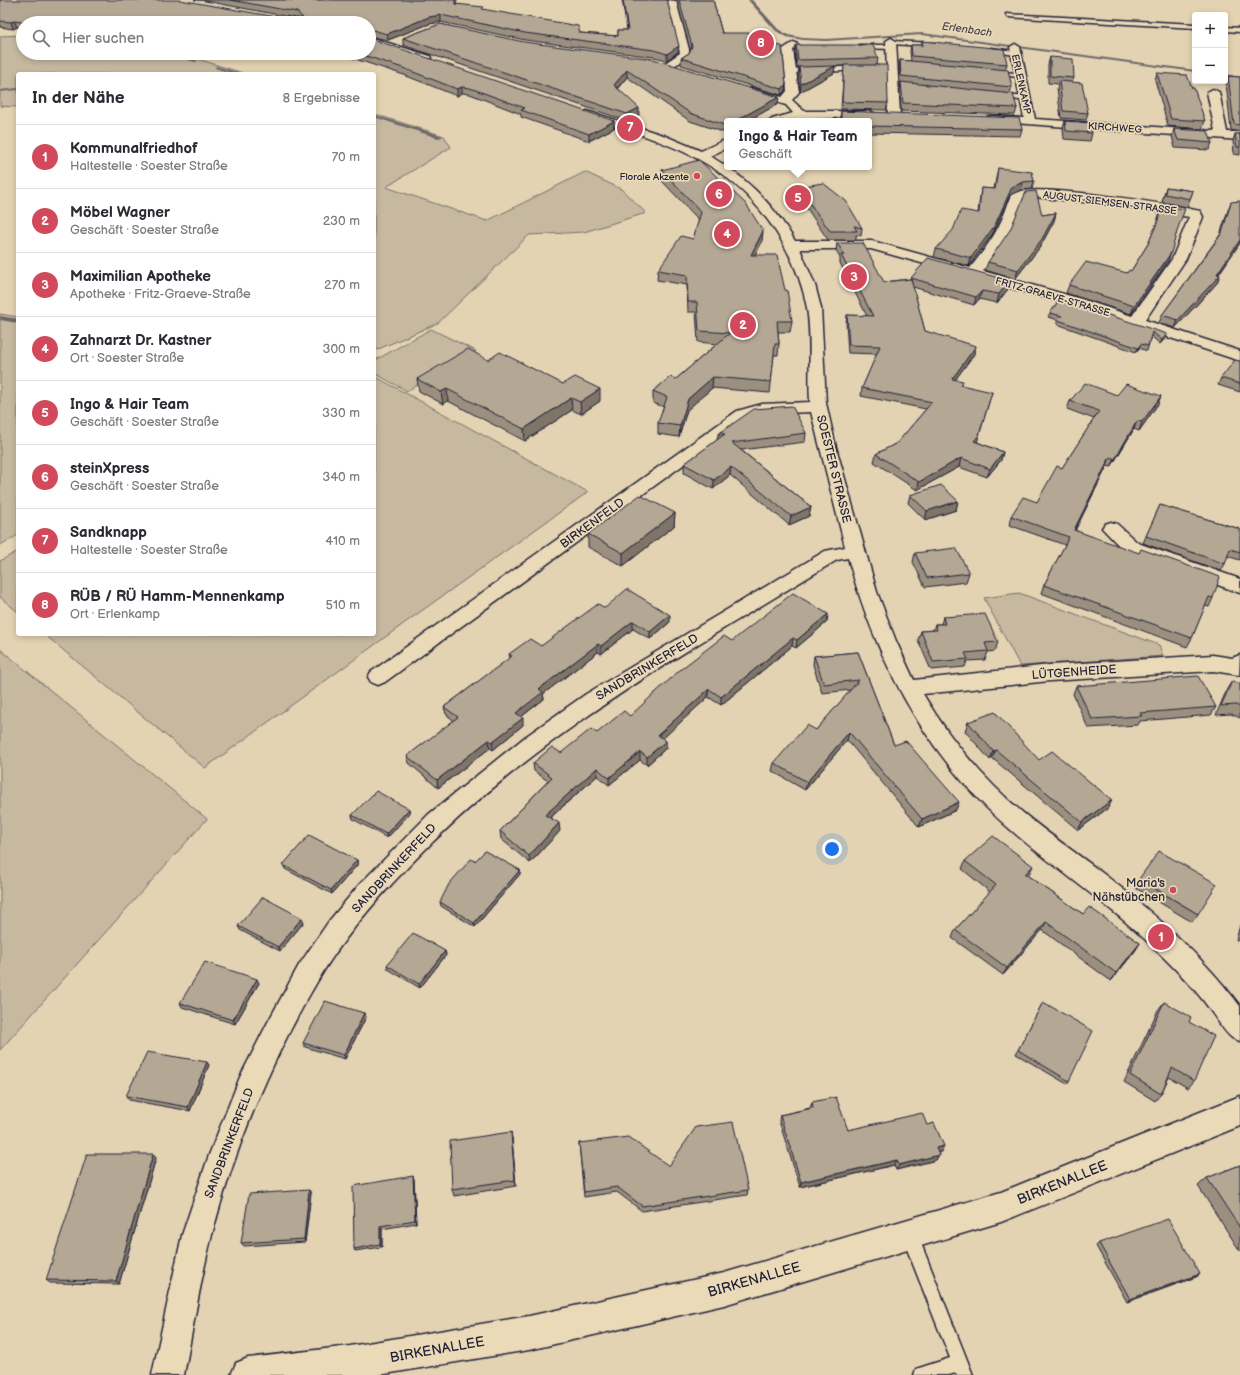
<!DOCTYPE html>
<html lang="de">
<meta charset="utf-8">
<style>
body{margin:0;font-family:"Balsamiq Sans",sans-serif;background:#f7f7f7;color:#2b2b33}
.controls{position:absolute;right:12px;top:12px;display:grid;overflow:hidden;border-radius:4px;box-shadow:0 2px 6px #0003}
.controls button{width:36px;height:36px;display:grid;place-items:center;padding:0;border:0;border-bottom:1px solid #e1e1e2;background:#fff;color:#2b2b33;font:20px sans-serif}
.you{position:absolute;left:832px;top:849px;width:14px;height:14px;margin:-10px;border:3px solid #fff;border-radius:50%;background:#1a73e8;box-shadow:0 0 0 6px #1a73e833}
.badge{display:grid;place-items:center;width:26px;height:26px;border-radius:50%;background:#d1495b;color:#fff;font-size:13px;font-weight:700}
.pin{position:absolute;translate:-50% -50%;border:2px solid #fff;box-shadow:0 1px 4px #0006}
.popup{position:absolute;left:724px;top:118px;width:148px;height:52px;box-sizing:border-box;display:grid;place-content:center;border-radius:4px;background:#fff;filter:drop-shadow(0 1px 3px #0005);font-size:13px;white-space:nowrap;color:#7c7c81}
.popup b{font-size:15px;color:#2b2b33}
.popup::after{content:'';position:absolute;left:50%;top:100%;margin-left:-8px;border:8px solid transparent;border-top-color:#fff}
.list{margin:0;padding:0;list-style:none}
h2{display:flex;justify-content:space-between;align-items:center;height:52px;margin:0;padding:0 16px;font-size:17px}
h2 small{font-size:13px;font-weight:400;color:#7c7c81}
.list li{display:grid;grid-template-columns:26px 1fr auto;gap:12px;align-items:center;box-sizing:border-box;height:64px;padding:0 16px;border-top:1px solid #e1e1e2}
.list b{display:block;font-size:15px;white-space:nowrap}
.list p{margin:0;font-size:13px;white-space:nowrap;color:#7c7c81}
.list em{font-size:13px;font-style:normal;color:#7c7c81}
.icon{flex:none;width:22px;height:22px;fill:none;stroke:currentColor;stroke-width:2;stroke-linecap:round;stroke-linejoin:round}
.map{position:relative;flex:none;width:1240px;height:1375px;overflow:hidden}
.search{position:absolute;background:#fff;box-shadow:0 2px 6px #0003;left:16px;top:16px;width:360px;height:44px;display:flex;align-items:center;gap:10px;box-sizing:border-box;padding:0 14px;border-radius:22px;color:#7c7c81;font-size:15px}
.panel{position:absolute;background:#fff;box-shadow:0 2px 6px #0003;left:16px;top:72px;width:360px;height:564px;border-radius:4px}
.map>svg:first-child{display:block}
.green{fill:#c7b9a0;stroke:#746e6e}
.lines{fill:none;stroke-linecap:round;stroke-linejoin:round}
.stream{fill:#6c6669;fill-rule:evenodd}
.lane-casing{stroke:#22223b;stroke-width:3}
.street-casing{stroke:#22223b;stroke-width:3}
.secondary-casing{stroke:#22223b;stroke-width:3}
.lane{fill:#ebdab7;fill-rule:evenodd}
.street{fill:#ebdab7;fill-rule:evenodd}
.secondary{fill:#ebdab7;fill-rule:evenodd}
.wall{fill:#9b907f;stroke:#22223b}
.shaded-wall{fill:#7e7568;stroke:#22223b}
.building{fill:#b4a794;stroke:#22223b}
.poi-dot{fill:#d1495b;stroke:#ebdab7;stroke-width:1.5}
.labels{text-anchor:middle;stroke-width:3.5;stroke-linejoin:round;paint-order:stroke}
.far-street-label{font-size:10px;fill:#22223b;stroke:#ebdab7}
.far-poi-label{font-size:10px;fill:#22223b;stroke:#ebdab7;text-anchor:end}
.far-water-label{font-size:11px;font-style:italic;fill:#474452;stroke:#ebdab7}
.street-label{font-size:12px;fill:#22223b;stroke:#ebdab7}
.poi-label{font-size:12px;fill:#22223b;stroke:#ebdab7;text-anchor:end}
.near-street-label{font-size:14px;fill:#22223b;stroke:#ebdab7}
</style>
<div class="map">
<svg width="1240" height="1375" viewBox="0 0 1240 1375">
<rect width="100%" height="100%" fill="#e3d3b2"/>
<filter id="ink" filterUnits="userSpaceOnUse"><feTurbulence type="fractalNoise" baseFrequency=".025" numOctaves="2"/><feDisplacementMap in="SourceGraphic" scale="8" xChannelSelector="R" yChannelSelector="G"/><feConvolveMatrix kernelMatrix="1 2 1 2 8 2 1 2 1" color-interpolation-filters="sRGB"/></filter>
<g filter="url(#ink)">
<g class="green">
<path d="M23 35V53H178L246 74H18V107L0 106V36Z"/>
<path d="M374 114 444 136 451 147 386 187 487 221 585 172 621 189 646 213 584 232 529 235 438 323 374 351Z"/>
<path d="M0 314 18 317V535L0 545Z"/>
<path d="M431 329 476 351 407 391 374 373V361Z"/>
<path d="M374 376 588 492 413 617 205 768 44 634H374Z"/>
<path d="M18 551V612L0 597V561Z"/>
<path d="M1019 593 1159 645 1163 656 1020 666 984 598Z"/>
<path d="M0 649 207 819 0 1050Z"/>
</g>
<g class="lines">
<g class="stream">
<path d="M748 0H752L778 29 788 35 803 38 826 39 922 33 1195 70V72L922 35 826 41 803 40 786 37 776 31Z"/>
<path d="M167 53H173L198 61 195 62Z"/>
<path d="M216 66 239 73 240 74H234L215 68Z"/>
<path d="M1225 74 1240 77V79L1225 76Z"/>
<path d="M18 88V90L0 92V90Z"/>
<path d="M374 115 442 136V137L438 138 374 117Z"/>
<path d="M0 316 18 319V323L0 320Z"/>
</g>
<defs>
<g id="lane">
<path d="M1006 14 1195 24V28L1008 17Z"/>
<path d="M1225 27 1240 28V32L1225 31Z"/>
<path d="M891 41 936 43 939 45 936 47 893 44Z"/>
<path d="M859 45H893L896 47 893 49 857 48Z"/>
<path d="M991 48 1015 51 1018 53 1015 55 989 51Z"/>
<path d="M868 66 893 67 896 69 893 71 868 70 791 73 788 71 791 69Z"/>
<path d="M993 72 1021 73 1024 75 1021 77 995 75Z"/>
<path d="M999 94 1026 97 1029 99 1026 101 997 97 996 96Z"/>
<path d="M909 1226 915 1228 973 1375H957L956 1373 949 1375H914L916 1369 950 1358 901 1234 903 1228Z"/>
</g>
<g id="street">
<path d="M667 0 676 1 690 53 687 59 669 68 664 65 665 63 680 53Z"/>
<path d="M369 37 430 56 431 58 426 61 369 43Z"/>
<path d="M891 38 896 41 900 115 894 118 888 115 886 41Z"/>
<path d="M794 42 799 45 793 50 799 92 792 100 804 111H870L876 114 874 116 770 121 772 119 793 113 786 105 747 93 745 91 751 88 782 97 787 91 783 49Z"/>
<path d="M1015 44 1020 47 1035 119 1215 131 1207 92 1213 89 1219 92 1227 132H1240V140L987 121 985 119 987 117 991 116 1024 118 1010 47Z"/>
<path d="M587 111 663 135 701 151 727 139V148L710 156C745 176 774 205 795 241H872L970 268C991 242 1001 227 1011 195 1021 180 1177 205 1200 211L1203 217 1186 259 1145 320 1240 351V361L1071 305 871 249H800L815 285 821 308 826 403 836 447 877 592 896 641 914 680 1050 665 1213 655 1232 658 1240 655 1239 675 1213 671 1050 681 923 694C949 738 983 779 1022 812 1047 833 1075 852 1101 872 1152 911 1202 955 1240 1006V1041C1237 1040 1233 1039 1231 1037 1224 1032 1209 1007 1202 999 1187 980 1169 963 1152 946 1106 901 1052 867 1004 824 925 753 876 660 848 558L837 560C687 651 531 738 409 866 375 901 342 939 317 982 272 1058 234 1149 212 1235 200 1281 193 1329 184 1375H152L182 1235 209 1155 240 1077 268 1022 299 965 329 921 359 885 429 814 525 737 586 694 825 551 845 547 811 412 762 414 749 417 385 682 378 685 371 682 368 677 371 672 737 411 762 404 810 402C808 371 812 339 807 308 795 245 752 186 694 157 659 139 621 128 583 116L581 114ZM1034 197 1123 206 1189 217 1172 259 1132 316 1081 299 983 271C1001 247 1014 228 1023 198Z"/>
<path d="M1111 522 1117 524 1138 543 1240 579V593L1124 551 1102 528 1105 524Z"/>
</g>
<path id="secondary" d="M1240 1096V1126L1001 1222 724 1305 529 1350 379 1375H231L236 1363 248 1358 350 1346 529 1316 724 1273 1001 1192Z"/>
</defs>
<use href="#lane" class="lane-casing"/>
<use href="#street" class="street-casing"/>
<use href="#secondary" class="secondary-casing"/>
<use href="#lane" class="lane"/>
<use href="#street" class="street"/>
<use href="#secondary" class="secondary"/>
</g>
<g class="wall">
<path d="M0 0 282 18H295L200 0H194H457L456 4 484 10 580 33 618 36V30H627L622 0H667L678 52 667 60 654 57 525 40 441 22 429 24 388 40 369 36V23H23V28L17 27 13 29 0 27Z"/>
<path d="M674 0H713L722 33 768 45 786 84 785 91 781 95 681 65V58L689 53 690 49 677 1Z"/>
<path d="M440 24 778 104 726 133 690 121 627 77 618 88 639 115 627 121 403 45V38Z"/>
<path d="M922 41 1007 64 1005 70 1012 87 1010 93 1017 108 1015 115 901 111 900 89 901 83H900L899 67 900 60 911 61 910 51 911 45H922Z"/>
<path d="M796 45 878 58 877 65 888 103 886 110 841 109 844 66H835L834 73 800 92 798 74 799 67H797L795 52Z"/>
<path d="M337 53H369L614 121V128L589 141 521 117V114L470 94 462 93 457 96 404 75Z"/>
<path d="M1050 57 1074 78 1072 82 1088 113 1086 120 1061 118 1057 88 1058 84 1048 83V64Z"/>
<path d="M1157 73 1192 88 1205 121 1202 129 1168 126 1155 80Z"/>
<path d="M1228 76 1240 77V132L1231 130 1226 83Z"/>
<path d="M841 111 1022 129 1020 136 869 133V121H840Z"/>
<path d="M1065 121 1092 133 1090 141 1064 139 1063 128Z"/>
<path d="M1174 129 1212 143 1209 150 1175 148 1172 136Z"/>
<path d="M1235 134H1240V155L1234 154 1233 141Z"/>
<path d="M998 168 1034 181 1032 189 1021 190 1010 195 993 233 969 266 934 257 936 249 978 213 980 196 981 188 994 189Z"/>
<path d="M662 170 762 242 755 255 792 321 790 332H778L779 344 778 355H774L770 393 712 388 687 410 679 437 658 434V423L664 407 653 403V391L676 379 717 344 698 342 696 312H688L687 285 657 280 658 270 693 239 699 220 662 181Z"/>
<path d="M798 187 862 228 861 236 856 235V240H828L798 195Z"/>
<path d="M1166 187 1193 191 1187 207 1162 202Z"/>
<path d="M1231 202 1240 243 1219 274 1217 283 1175 328 1159 323 1162 315 1220 235 1228 210Z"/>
<path d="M1162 206 1177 230 1168 261 1131 314 1066 293 1069 285 1127 273 1131 271 1148 244 1155 228Z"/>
<path d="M1056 213 1054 221 1040 247 1015 279 985 270 988 262 1042 215Z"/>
<path d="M837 243 884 282 910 279 911 278 1010 281 1008 289 997 303 979 299 974 305 913 287 925 331 974 354 955 380 962 385 977 442 1003 452 1001 460 987 477 959 467 917 490 874 462 876 454 897 443 926 409 861 396 862 388 877 354 848 353 846 323 847 315 867 316 840 263V258L836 250Z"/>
<path d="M1050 313 1167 334 1166 338 1160 344 1151 336 1147 351 1139 348 1136 352 1057 324 1058 320 1048 317Z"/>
<path d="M488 360 563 384 600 401 581 414 572 410 525 441 448 401 443 404 419 391 417 379Z"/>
<path d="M1240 361V392L1218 385 1221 378Z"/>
<path d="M1117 395 1158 404 1139 431 1134 429 1111 467 1107 466 1075 530 1213 598 1209 607 1205 606 1192 638 1187 647 1041 593 1044 585 1065 545 1009 525 1011 516 1037 502 1062 468 1094 419 1067 409 1070 401Z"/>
<path d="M806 433 805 442 741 450 811 507 809 516 789 525 730 475 713 489 684 473V464L717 440 718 434Z"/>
<path d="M910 495 958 501 956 510 925 520 908 503Z"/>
<path d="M1160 505 1240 529V560L1227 556 1225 564 1221 571 1143 543Z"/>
<path d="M675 513 674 526 623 566 588 547V534Z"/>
<path d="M915 553 969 573 966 582 925 587 913 562Z"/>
<path d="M605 608 670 622 650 639 633 629 601 654 598 652 543 694 544 699 521 717 523 725 493 750 490 748 438 788 409 763 407 756 454 721 446 714 444 707 510 658 509 654 541 646Z"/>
<path d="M828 614 827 622 796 648 792 646 721 705 708 697 663 738 666 741V748L647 765 640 760 609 785 597 776 550 818 560 831 530 863 501 839 500 831 548 781 534 771 533 763 561 753 630 716 732 641Z"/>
<path d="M943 617 998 642 995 651 988 652 985 660 967 661 965 667 931 670 918 640 921 631 933 630 935 624H941Z"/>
<path d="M858 652 894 745 956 810 919 827 847 740 805 790 772 771 774 763 816 730 851 690 822 693 813 665 814 656Z"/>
<path d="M1232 681 1240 684V718L1231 714 1216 715 1227 689Z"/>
<path d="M1076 686 1216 707 1211 715 1140 721 1138 725 1088 728 1073 694Z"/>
<path d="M968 722 1112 800 1108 808 1078 830 992 758 990 760 965 731Z"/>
<path d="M409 809 410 813 387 838 353 819 352 815Z"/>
<path d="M357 860 358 864 332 894 285 869 283 865Z"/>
<path d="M475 861 520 870V874L475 927 441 906 440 902Z"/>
<path d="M965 861 1029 874 1028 876 1083 914 1140 943 1135 951 1111 981 1042 930 1003 975 952 938 955 930 990 892 962 869Z"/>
<path d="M1139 879 1198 914 1192 922 1134 887Z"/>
<path d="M304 922 280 951 240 930 238 926Z"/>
<path d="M1240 925V941L1236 940Z"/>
<path d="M445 951 446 955 420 988 388 969 387 965Z"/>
<path d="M259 983 235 1024 182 1007 180 1003Z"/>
<path d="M1043 1002 1069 1081 1067 1084 1016 1054Z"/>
<path d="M1164 1002 1189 1022 1194 1081 1188 1088 1169 1077 1161 1094 1155 1101 1124 1082 1158 1010Z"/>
<path d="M364 1013 366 1017 345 1059 305 1047 303 1043Z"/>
<path d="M209 1065 190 1111 129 1100 126 1096Z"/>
<path d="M812 1102 848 1130 927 1125 941 1152H938L939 1155 936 1160 896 1170 894 1165 800 1187 779 1121 780 1115 810 1108Z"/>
<path d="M511 1132 512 1139 516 1186 454 1196 452 1189Z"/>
<path d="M579 1143 669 1166 748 1190 747 1195 642 1211 617 1192 584 1197Z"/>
<path d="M156 1158 119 1284 50 1283 46 1280Z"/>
<path d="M1240 1165V1251L1198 1186 1207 1178Z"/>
<path d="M414 1179 416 1223 382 1229V1247L355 1251 354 1249Z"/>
<path d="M311 1193 305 1242 244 1246 241 1243Z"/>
<path d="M1099 1243 1200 1274 1196 1277 1127 1302 1096 1246Z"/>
</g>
<g class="shaded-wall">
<path d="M441 15V22L429 24 388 40 387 34 429 17Z"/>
<path d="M105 19 106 23H100Z"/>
<path d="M14 21 17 27 13 29 11 22Z"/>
<path d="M679 46 678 52 667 60V54Z"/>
<path d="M835 66 834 73 800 92 801 84Z"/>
<path d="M627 70V77L614 92V85Z"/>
<path d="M786 84 785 91 781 95 782 89Z"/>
<path d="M462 87V93L457 96V89Z"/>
<path d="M779 97 778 104 748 121H735Z"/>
<path d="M639 108V115L627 121V114Z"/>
<path d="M614 121V128L589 141V134Z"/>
<path d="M1023 182 1021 190 1010 195 993 233 969 266 971 258 1012 187Z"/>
<path d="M1056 213 1054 221 1040 247 1015 279 1018 270Z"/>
<path d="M763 231 762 242 750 265 751 255Z"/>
<path d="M1240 240V243L1218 275H1220L1217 283 1175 328 1178 320 1217 274Z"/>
<path d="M1171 253 1168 261 1131 314 1134 306Z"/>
<path d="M1010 281 1008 289 997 303 999 294Z"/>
<path d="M982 291 979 299 974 305 976 297Z"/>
<path d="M1167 334 1166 338 1160 344 1162 340Z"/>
<path d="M1141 344 1139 348 1136 352 1138 348Z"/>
<path d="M976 346 974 354 950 387 952 379Z"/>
<path d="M713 377 712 388 687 410 679 437 680 426 688 399Z"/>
<path d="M447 389 448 401 443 404 441 392Z"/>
<path d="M600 389V401L581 414 580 402Z"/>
<path d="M992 392 977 443 974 441Z"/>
<path d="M1161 396 1158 404 1139 431 1142 422Z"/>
<path d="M571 398 572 410 525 441 524 429Z"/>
<path d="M1137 421 1134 429 1111 467 1115 459Z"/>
<path d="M1003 452 1001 460 987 477 990 469Z"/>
<path d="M1110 457 1107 466 1071 539 1074 530Z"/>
<path d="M961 458 959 467 917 490 919 482Z"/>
<path d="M731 467 730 475 713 489 714 480Z"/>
<path d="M958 501 956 510 925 520 927 511Z"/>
<path d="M811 507 809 516 789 525 791 516Z"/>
<path d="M675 513 674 526 623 566V553Z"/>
<path d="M828 614 827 622 796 648 797 640Z"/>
<path d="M670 615V622L650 639V632Z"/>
<path d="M633 621V629L601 654V646Z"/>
<path d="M793 638 792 646 721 705V697Z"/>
<path d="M598 644V652L543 694 544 699 517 720 516 713 539 689Z"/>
<path d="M709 689 708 697 658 743V735Z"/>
<path d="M523 718V725L493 750 492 742Z"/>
<path d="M849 732 847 740 805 790 807 782Z"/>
<path d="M489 740 490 748 438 788 437 780Z"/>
<path d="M666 741V748L647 765V757Z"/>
<path d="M996 750 992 758 990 760 993 751Z"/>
<path d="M640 752V760L609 785V778Z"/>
<path d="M597 768V776L545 822V815Z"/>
<path d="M1112 800 1108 808 1078 830 1082 822Z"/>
<path d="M959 802 956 810 919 827 922 819Z"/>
<path d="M409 809 410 813 387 838 386 834Z"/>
<path d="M559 823 560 831 530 863 529 856Z"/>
<path d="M357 860 358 864 332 894 331 890Z"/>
<path d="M1033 866 1029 874 1021 882 1025 874Z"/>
<path d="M520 870V874L475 927 474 923Z"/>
<path d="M302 918 304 922 280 951 278 947Z"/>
<path d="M1046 922 1042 930 1003 975 1007 968Z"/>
<path d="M1140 943 1135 951 1111 981 1116 973Z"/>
<path d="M445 951 446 955 420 988 419 984Z"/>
<path d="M257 979 259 983 235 1024 233 1020Z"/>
<path d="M364 1013 366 1017 345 1059 344 1055Z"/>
<path d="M207 1062 209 1065 190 1111 188 1107Z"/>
<path d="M511 1132 512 1139 516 1186 515 1180Z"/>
<path d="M944 1146 941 1152 933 1153 936 1148Z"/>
<path d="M153 1154 156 1158 119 1284 116 1281Z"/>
<path d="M939 1155 936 1160 896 1170 899 1165Z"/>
<path d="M897 1160 894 1165 800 1187 801 1182Z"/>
<path d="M413 1176 414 1179 416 1223 415 1220Z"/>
<path d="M309 1190 311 1193 305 1242 304 1239Z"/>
<path d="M380 1226 382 1229V1247L380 1244Z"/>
<path d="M1200 1274 1196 1277 1127 1302 1130 1299Z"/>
</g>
<g class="building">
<path d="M0 0H180L282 18H303L297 12 230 0H455V4L484 7 482 9 578 26 580 33 618 36V30H628L623 0H667L679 46 667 54 654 50 525 33 441 15 429 17 387 34 369 29V23H159L105 19 100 23H30L14 21 11 22 0 21Z"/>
<path d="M679 0H713L722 33H766L768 45 782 46 786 84 782 89 681 58 689 53 692 46Z"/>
<path d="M440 24 524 42 653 59 779 97 735 121H727V126L690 113 627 70 614 85 639 108 627 114 403 38Z"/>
<path d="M369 38 614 121 589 134 521 110 525 108 470 88 462 87 457 89 403 68 357 53H369Z"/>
<path d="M922 41 1004 49 1007 64 912 56 911 45H923Z"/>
<path d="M796 45H873L878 58 798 60Z"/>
<path d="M1050 57 1073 59 1074 78 1050 76Z"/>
<path d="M900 60 1008 70 1012 87 901 76Z"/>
<path d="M844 65H887L888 103 842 102Z"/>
<path d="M835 66 801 84 799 67Z"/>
<path d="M1157 73 1187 75 1192 88H1194L1205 121 1171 119Z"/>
<path d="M1228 76 1240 77V125L1234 124Z"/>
<path d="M1059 81 1082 83 1088 113 1063 111Z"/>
<path d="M901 82 1013 94 1017 108 903 103Z"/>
<path d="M841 111 1019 118 1022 129 869 126V121H841Z"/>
<path d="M1065 121 1090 123 1092 133 1066 131Z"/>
<path d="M1174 129 1208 131 1212 143 1178 140Z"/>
<path d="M1235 134H1240V147H1237Z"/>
<path d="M699 160 746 204 763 231 751 255H777L785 290H787L792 321H777L779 344H775L771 382 713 377 688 399 680 426 658 423 667 397 653 391 670 377 676 379 730 333 699 331 697 302H688L687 275 658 270 681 236 693 239 701 212 662 170Z"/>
<path d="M998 168 1032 172 1034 181 1023 182 1012 187 995 225 971 258 936 249 953 230 961 210 979 213 981 188 995 189Z"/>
<path d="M823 183 846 201 862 228 854 226 857 231H830L798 187Z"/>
<path d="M1166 187 1193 191 1190 199 1165 194Z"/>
<path d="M1036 191 1042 215 1056 213 1042 239 1018 270 988 262 1010 230 1026 192Z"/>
<path d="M1240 201V240L1217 274 1220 275 1178 320 1162 315 1222 233 1231 202Z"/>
<path d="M1162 206 1185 209 1178 228 1171 253 1134 306 1069 285 1086 262 1127 273 1129 270 1131 271 1148 244 1157 223Z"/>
<path d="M837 243H863L884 282 911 279 925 331 976 346 952 379 963 381 961 385 992 392 979 435 974 441 1003 452 990 469 961 458 919 482 876 454 897 443 932 402 862 388 880 346 849 345 847 315 873 316 841 255H845Z"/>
<path d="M928 258 1010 281 999 294 982 291 976 297 911 278Z"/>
<path d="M1060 299 1167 334 1162 340 1152 332 1148 346 1141 344 1138 348 1058 320 1062 316 1050 313Z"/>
<path d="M468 349 488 360 500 352 563 384 575 377 600 389 580 402 571 398 524 429 447 389 441 392 417 379Z"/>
<path d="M1235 360 1240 361V384L1221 378Z"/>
<path d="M1085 383 1117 395 1126 384 1161 396 1142 422 1137 421 1115 459 1110 457 1074 530 1139 553 1141 549 1220 577 1213 598 1209 597 1192 638 1044 585 1069 537 1011 516 1023 497 1037 502 1057 466 1062 468 1099 411 1070 401Z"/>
<path d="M792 406 806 433 732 443 811 507 791 516 731 467 714 480 684 464 725 434H718L754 409Z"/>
<path d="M941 485 958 501 927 511 910 495Z"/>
<path d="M640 495 675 513 623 553 588 534Z"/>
<path d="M1160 505 1240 529V552L1230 549 1225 564 1146 536Z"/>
<path d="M956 548 969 573 927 578 915 553Z"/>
<path d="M627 589 670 615 650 632 633 621 601 646 598 644 539 689 543 692 516 713 523 718 492 742 489 740 437 780 407 756 458 717 444 707 512 656 509 654 530 639 541 646 598 604 605 608Z"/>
<path d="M793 593 828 614 797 640 793 638 721 697 709 689 658 735 666 741 647 757 640 752 609 778 597 768 545 815 559 823 529 856 500 831 552 777 533 763 552 747 561 753 591 729 597 733 624 711 630 716 681 669 724 636 732 641Z"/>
<path d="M985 614 998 642 985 643 988 651 965 653 968 659 933 662 921 631 937 630 935 624H945L943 617Z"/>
<path d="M858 652 894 745 906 741 959 802 922 819 849 732 807 782 774 763 807 725 816 730 859 680 824 684 814 656Z"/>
<path d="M1198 676 1216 707 1140 713 1142 716 1092 719 1076 686Z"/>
<path d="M1232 681 1240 684V707L1236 705 1221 706Z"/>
<path d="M995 712 1039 760 1052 751 1112 800 1082 822 996 750 993 751 968 722Z"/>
<path d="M376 791 409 809 386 834 352 815Z"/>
<path d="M309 835 357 860 331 890 283 865Z"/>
<path d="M993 836 1033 866 1025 874 1083 914 1089 907 1140 943 1116 973 1046 922 1007 968 955 930 996 885 965 861Z"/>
<path d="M485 851 520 870 474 923 440 902 449 884 471 859 475 861Z"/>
<path d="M1159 851 1217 884 1198 914 1139 879Z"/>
<path d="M263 897 302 918 278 947 238 926Z"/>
<path d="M413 933 445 951 419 984 387 965Z"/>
<path d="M205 962 257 979 233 1020 180 1003Z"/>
<path d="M325 1001 364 1013 344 1055 303 1043Z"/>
<path d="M1043 1002 1093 1031 1069 1081 1018 1050Z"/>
<path d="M1164 1002 1191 1017 1189 1022 1214 1036 1194 1081 1172 1068 1161 1094 1130 1075Z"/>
<path d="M147 1052 207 1062 188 1107 126 1096Z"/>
<path d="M836 1097 848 1130 922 1113 927 1125 934 1123 944 1146 936 1148 939 1155 899 1165 897 1160 801 1182 780 1115 813 1108 812 1102Z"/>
<path d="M733 1122 748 1190 642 1206 617 1187 584 1192 579 1143 628 1137 669 1166 696 1127Z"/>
<path d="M511 1132 515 1180 452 1189 450 1141Z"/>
<path d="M87 1154H153L116 1281 46 1280Z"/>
<path d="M1240 1165V1228L1207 1178Z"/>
<path d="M413 1176 415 1220 380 1226V1244L354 1249 353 1186Z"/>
<path d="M309 1190 304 1239 241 1243 249 1194Z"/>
<path d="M1168 1219 1200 1274 1130 1299 1099 1243Z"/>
</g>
</g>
<g class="poi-dot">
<circle cx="697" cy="176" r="4"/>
<circle cx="1173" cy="890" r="4"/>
</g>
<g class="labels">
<g class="far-street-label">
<text transform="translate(1022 84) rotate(78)" y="4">ERLENKAMP</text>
<text transform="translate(1115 127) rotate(4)" y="4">KIRCHWEG</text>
<text transform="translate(1110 202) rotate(7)" y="4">AUGUST-SIEMSEN-STRASSE</text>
<text transform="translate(1053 296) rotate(16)" y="4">FRITZ-GRAEVE-STRASSE</text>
</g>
<g class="far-poi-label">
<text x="689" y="180">Florale Akzente</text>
</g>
<g class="far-water-label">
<text transform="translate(967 29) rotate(8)" y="4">Erlenbach</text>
</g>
<g class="street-label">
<text transform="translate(834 469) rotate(76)" y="4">SOESTER STRASSE</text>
<text transform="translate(592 523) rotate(-36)" y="4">BIRKENFELD</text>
<text transform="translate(647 667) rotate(-31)" y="4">SANDBRINKERFELD</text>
<text transform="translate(1074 672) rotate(-4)" y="4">LÜTGENHEIDE</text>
<text transform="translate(394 868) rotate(-47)" y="4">SANDBRINKERFELD</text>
<text transform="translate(229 1143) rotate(-69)" y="4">SANDBRINKERFELD</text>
</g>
<g class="poi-label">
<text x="1165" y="887">Maria's<tspan x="1165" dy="14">Nähstübchen</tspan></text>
</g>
<g class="near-street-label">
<text transform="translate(1062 1182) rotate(-22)" y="5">BIRKENALLEE</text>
<text transform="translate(754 1279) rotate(-16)" y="5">BIRKENALLEE</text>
<text transform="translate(437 1349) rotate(-10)" y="5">BIRKENALLEE</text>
</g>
</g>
</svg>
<div class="controls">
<button>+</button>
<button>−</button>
</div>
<div class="you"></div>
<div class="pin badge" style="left:1161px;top:937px">1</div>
<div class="pin badge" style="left:743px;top:325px">2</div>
<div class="pin badge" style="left:854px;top:277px">3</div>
<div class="pin badge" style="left:727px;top:234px">4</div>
<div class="pin badge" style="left:798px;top:198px">5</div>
<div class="popup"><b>Ingo &amp; Hair Team</b>Geschäft</div>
<div class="pin badge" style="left:719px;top:194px">6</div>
<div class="pin badge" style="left:630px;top:128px">7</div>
<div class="pin badge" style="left:761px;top:43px">8</div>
<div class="search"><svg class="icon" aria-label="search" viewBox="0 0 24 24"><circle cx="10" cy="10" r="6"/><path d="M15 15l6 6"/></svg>Hier suchen</div>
<section class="panel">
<h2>In der Nähe<small>8 Ergebnisse</small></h2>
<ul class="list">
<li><span class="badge">1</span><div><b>Kommunalfriedhof</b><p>Haltestelle · Soester Straße</p></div><em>70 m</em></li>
<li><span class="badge">2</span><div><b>Möbel Wagner</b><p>Geschäft · Soester Straße</p></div><em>230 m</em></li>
<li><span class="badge">3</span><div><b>Maximilian Apotheke</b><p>Apotheke · Fritz-Graeve-Straße</p></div><em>270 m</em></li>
<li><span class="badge">4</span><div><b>Zahnarzt Dr. Kastner</b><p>Ort · Soester Straße</p></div><em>300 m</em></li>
<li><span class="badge">5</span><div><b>Ingo &amp; Hair Team</b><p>Geschäft · Soester Straße</p></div><em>330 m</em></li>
<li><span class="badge">6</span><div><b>steinXpress</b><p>Geschäft · Soester Straße</p></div><em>340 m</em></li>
<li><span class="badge">7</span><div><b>Sandknapp</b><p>Haltestelle · Soester Straße</p></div><em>410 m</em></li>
<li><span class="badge">8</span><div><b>RÜB / RÜ Hamm-Mennenkamp</b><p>Ort · Erlenkamp</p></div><em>510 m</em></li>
</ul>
</section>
</div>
